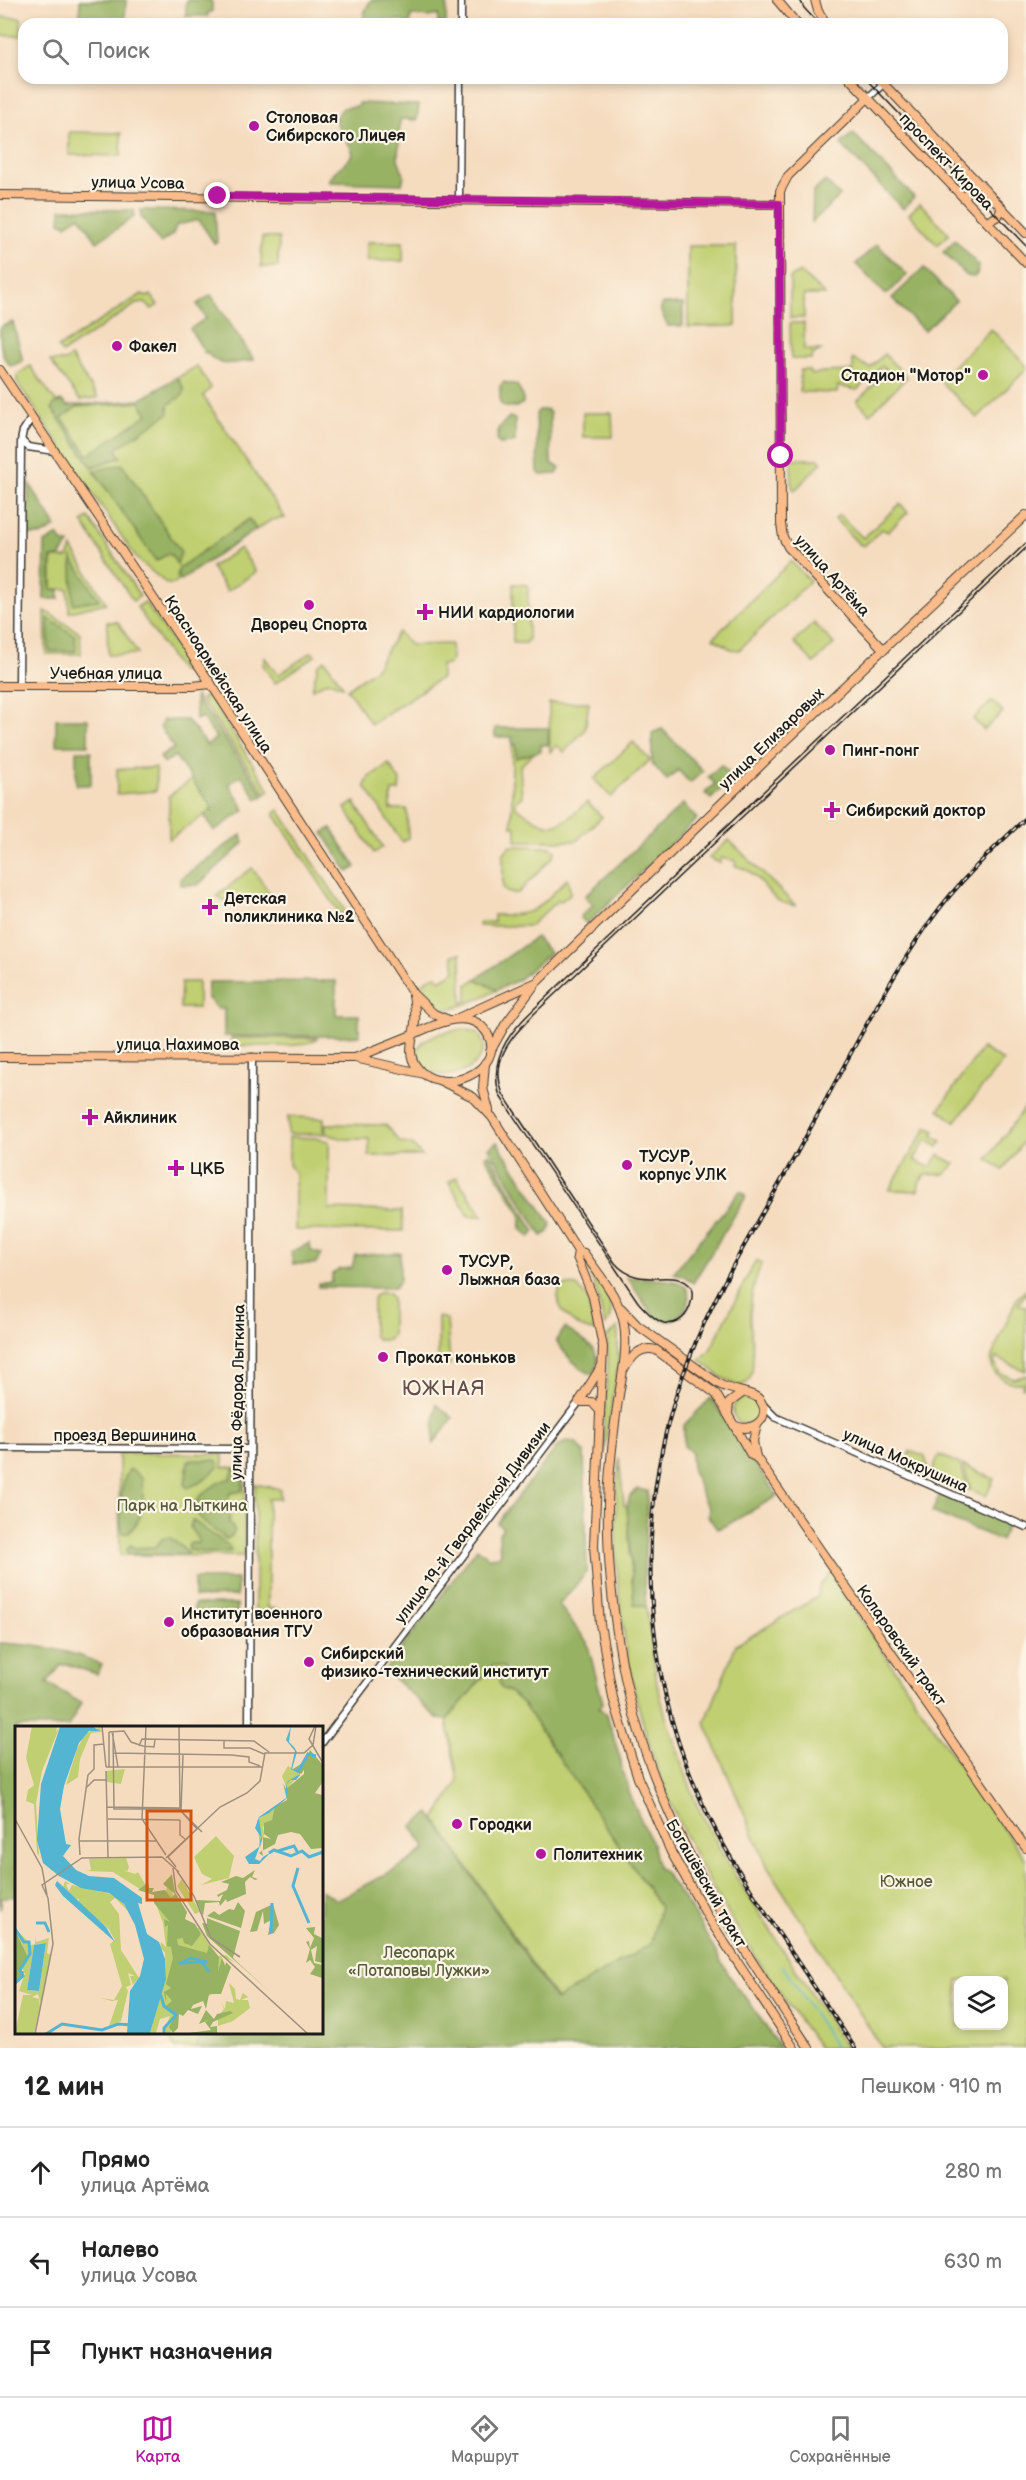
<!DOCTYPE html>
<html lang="ru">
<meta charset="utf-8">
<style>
body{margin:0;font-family:"Balsamiq Sans",sans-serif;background:#f2f2f2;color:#222}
.controls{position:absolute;right:18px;bottom:18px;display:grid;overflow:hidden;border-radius:12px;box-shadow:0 3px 9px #0003}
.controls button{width:54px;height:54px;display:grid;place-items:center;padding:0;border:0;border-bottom:2px solid #e0e0e0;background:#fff;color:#222;font:30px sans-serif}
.stop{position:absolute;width:18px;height:18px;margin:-14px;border:4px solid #b5179e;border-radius:50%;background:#fff}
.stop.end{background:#b5179e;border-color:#fff;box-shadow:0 2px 6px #0008}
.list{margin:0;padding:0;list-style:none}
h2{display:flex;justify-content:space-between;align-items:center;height:78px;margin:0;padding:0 24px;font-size:26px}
h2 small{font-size:20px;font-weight:400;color:#767676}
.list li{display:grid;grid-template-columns:39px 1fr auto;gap:18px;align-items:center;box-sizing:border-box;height:90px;padding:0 24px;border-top:2px solid #e0e0e0}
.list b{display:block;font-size:22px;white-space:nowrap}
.list p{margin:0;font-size:20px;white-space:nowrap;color:#767676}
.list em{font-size:20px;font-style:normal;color:#767676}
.icon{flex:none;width:33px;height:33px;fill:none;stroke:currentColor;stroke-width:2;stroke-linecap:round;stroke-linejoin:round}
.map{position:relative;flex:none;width:1026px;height:2048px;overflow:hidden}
.search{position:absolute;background:#fff;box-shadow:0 3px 9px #0003;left:18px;right:18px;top:18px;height:66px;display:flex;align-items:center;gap:15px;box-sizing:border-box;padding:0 21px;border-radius:18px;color:#767676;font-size:22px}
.sheet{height:348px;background:#fff}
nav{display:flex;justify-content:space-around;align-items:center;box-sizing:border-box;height:84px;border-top:2px solid #e0e0e0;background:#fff;font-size:16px;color:#767676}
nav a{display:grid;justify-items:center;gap:3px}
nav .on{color:#b5179e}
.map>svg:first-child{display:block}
.green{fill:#c0cf71;stroke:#6e7646;stroke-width:1.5;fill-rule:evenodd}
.forest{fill:#98b263;stroke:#5a6740;stroke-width:1.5;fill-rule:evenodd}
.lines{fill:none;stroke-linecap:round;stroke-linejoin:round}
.stream{stroke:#53b5d2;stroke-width:1.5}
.minor-casing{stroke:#3d3934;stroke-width:9}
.major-casing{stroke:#3d3934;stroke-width:10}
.minor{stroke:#fff;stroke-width:6}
.major{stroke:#f9bc8a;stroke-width:8}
.tram{stroke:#1c1c1c;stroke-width:1.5}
.rail-casing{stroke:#1c1c1c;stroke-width:4}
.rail{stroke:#fcf5e5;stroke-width:1.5;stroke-dasharray:4.5;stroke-linecap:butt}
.route{stroke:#b5179e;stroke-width:8}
.poi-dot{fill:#b5179e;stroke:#fcf5e5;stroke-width:2}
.labels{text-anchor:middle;stroke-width:4.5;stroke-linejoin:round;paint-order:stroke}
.poi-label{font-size:16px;font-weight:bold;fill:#1c1c1c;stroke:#fcf5e5;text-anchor:start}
.street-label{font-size:16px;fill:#1c1c1c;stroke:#fcf5e5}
.park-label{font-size:16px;fill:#555b3a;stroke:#fcf5e5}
.quarter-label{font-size:20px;letter-spacing:1.5px;fill:#654e4c;stroke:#fcf5e5}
.inset-river{fill:none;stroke:#53b5d2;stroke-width:3}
.inset-road{fill:none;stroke:#9e8f7e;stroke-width:1.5}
.view{fill:#d4530e;fill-opacity:0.15;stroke:#d4530e;stroke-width:3}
.inset-edge{fill:none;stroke:#1c1c1c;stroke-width:3}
</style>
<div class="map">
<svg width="1026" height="2048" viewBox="0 0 1026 2048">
<rect width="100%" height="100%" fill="#fcf5e5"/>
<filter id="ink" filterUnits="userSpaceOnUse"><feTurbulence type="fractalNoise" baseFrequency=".0167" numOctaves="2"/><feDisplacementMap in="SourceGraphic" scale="12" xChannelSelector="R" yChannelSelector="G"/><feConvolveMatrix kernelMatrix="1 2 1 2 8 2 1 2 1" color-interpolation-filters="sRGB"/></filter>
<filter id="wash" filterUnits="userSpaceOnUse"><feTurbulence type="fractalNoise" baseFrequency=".008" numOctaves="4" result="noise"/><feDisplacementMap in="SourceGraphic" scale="24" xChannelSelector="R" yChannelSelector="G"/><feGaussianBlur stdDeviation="1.35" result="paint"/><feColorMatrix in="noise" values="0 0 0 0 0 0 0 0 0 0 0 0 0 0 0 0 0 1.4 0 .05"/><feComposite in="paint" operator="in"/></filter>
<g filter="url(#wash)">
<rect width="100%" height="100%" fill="#f5dcbf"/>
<g class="green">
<path d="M0 17 21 18V36H0Z"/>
<path d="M69 132 121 133V156L69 155Z"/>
<path d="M920 203 949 234 937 245 909 214Z"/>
<path d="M262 237 279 238 278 267H261Z"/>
<rect x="367" y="242" width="36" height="19"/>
<path d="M688 246H736V326L688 327Z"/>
<path d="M800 272 825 295H804V318H790V278Z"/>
<path d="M142 294 147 297 151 295 158 305 152 309 145 303 136 304 62 353 58 348Z"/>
<path d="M790 323H804V350H821L812 355V359H791Z"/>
<path d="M991 329 1026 365V370L977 418 939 380Z"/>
<path d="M884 354 907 377 870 414 857 401 887 372 882 366 857 390 838 386 837 393 800 392V370H808L812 375 822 372 853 371V359L870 368Z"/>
<path d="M71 357 98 398 80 400 50 361H65Z"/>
<path d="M30 366 56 402 62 401 67 406 140 400 197 366 211 388 203 396 285 518 271 520 174 584H167L137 559 17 382V375Z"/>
<path d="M583 413H612L613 437H583Z"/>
<path d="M791 459H818L822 462 795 490 792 488Z"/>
<path d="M900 504 908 512 888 532 882 529 864 546 859 544 835 519 839 515 863 538Z"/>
<path d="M89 518 140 596 133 601 82 522Z"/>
<path d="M72 548 106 603 69 612 68 589H52V558H68Z"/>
<path d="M240 548 256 572 227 591 211 567Z"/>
<path d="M791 561 810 581 739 650 731 649 713 638Z"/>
<path d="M513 584 528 585V640L525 643H513Z"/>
<path d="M145 602 190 668 185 671H180L137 607Z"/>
<path d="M45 611 80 633 81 654H46ZM48 619 75 636V651L49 650Z"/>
<path d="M107 622H118L138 654 108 655Z"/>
<path d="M814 623 834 644 814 663 794 642Z"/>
<path d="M398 632 410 645 451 644 452 660 448 665H441V678L371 724 347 689 375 669Z"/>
<path d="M312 652 315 656 275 683 263 665 265 658 278 675Z"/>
<path d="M325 660 343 686 328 681 312 689 318 665Z"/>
<path d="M206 696 214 704 270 791 266 794 201 699Z"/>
<path d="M992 701 1003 712 984 730 973 719Z"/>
<path d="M589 702 585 730 564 752 557 745 550 752 549 703Z"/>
<path d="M633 742 650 760 611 797 594 779Z"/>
<path d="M512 744H516V758L535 752 520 766 522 796 516 802V807C552 831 555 832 587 802L602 817 576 841H516V827H512Z"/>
<path d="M389 764 400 781 399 791H392L390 809H407L408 838 402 842 365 786 369 777Z"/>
<path d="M156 768V791L117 794V769Z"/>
<path d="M192 779 213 809 169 839V796Z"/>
<path d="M354 802 383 847 374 853 345 808Z"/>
<path d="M279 810 346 912 341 915 274 814Z"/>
<path d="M729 840 796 906C790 904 783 904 777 900 762 888 757 869 735 866L736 861 721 858 720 863 709 858Z"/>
<path d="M510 846 551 847 555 851 553 857 518 893H508L503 888V854Z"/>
<path d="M252 868 270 894 227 903 217 896Z"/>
<path d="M567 879 569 882 570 894 560 902 558 900 530 926H479V922H494V915C537 916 537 909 567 879Z"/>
<path d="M461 953 462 1003 467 1001V985L476 979 497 990C486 995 449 1015 439 1007 432 1002 427 990 422 983L436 975 440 980 455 971 453 955Z"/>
<path d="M181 982H198V1008H180Z"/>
<path d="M465 1029 478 1033 484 1044C481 1080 422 1088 417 1051 422 1034 450 1031 465 1029Z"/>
<path d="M231 1038H317C305 1050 250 1045 232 1045Z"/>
<path d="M982 1048 1003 1061 955 1122 939 1109Z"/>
<path d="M1026 1106V1138L1003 1170 987 1159Z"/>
<path d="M288 1117 324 1118V1134H288Z"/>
<path d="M325 1124 386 1125 400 1142 412 1145 422 1156H369V1139H344L326 1134Z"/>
<path d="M927 1127 935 1131 933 1136 942 1141 938 1147 926 1140 914 1160 930 1167 939 1155 955 1164 945 1174 925 1175 919 1183 918 1191 889 1190Z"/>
<path d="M289 1137 316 1138 329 1141V1209L402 1211 403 1231 295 1230V1173L289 1165Z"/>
<path d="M457 1177V1178L483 1216H469L449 1182Z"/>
<path d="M756 1260 762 1263C755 1276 751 1297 750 1313 749 1332 759 1369 747 1383L738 1386 721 1377 700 1360 710 1350Z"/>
<path d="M586 1264C599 1279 621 1308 605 1326L597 1292Z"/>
<path d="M565 1285 577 1286 587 1298 595 1331C577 1330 562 1315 557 1298L560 1288Z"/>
<path d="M1026 1290V1293L1018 1304 1026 1307V1371L996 1358 994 1362 1000 1373 1014 1379 1026 1375 1025 1388 1022 1387 1023 1383C1006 1385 988 1374 992 1356L1017 1298Z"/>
<path d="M378 1293H388L392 1298V1335L388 1340H378L373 1335V1298Z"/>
<path d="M438 1317 447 1319 450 1365H438Z"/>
<path d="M618 1327V1364L604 1456C601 1417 611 1377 607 1337Z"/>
<circle cx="746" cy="1411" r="13"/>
<path d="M910 1451 925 1457 928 1468 924 1478 903 1469Z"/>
<path d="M119 1453 223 1454V1467L245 1468 244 1556 120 1555Z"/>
<path d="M939 1455 960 1464 969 1490 931 1473Z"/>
<path d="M619 1458 624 1505 627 1506 634 1604 646 1607 657 1684 667 1721 696 1803 728 1864 846 2048H819C772 1982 724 1914 688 1841 630 1722 607 1590 619 1458Z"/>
<path d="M963 1465 994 1479 986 1496 971 1490Z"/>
<path d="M255 1484 280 1489V1499H268V1608L279 1609 280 1611 255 1615Z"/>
<path d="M830 1573 969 1780 1026 1860V2048H882L768 1868 705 1723 736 1645 817 1597 820 1585ZM958 1980H1004V2026H958Z"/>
<path d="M493 1665 505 1667 660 1907 651 1944 757 2043 175 2048 167 2032H321V1923L442 1837 555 2004 558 2002 435 1819 458 1782 447 1720Z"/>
</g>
<g class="forest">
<path d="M80 0H126L125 19 124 22 80 24Z"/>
<path d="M188 0H210L212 2V12H208V16H186V2Z"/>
<path d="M371 0H447L446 24H438V15L428 17 411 15 410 24 398 20 389 24H367C360 15 367 8 371 0Z"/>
<path d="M358 103 419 105 417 120 400 119 398 159 404 175 402 184 329 182C332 169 346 166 353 154 350 140 337 132 335 118L343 108 358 106Z"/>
<path d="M853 133 914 197 903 209 841 144Z"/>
<path d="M825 181 840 196 812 222 813 192Z"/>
<path d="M61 209 134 210V217L97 242 80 216 66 225 60 222Z"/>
<path d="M141 210 215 211 217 243H214L199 220 177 225 172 235 160 243 141 216Z"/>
<path d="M955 240 979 266 977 274 974 277 967 276 943 252Z"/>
<path d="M877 244 907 275 886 295 856 264Z"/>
<path d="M924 268 956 301 924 331 892 298Z"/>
<path d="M211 295 254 360C235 362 219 370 207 352L205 353 190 329 206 318 197 304Z"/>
<path d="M661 304H683V326H668L661 312Z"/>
<path d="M13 322 23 361 11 366C0 357 0 342 0 327Z"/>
<path d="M177 377 184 389 183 395 168 405 169 413 116 449 121 457 92 467 52 409 54 404 62 401 67 406 140 400ZM140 402 148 414 88 455 62 418 77 407Z"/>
<path d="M504 382 517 385 523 396V403L516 407H505L500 403V386Z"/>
<path d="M539 410H548L550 414 551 463 560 468 557 474 541 475 538 472 536 414Z"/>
<path d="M509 417 515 419V441L512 443 500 444 497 441 498 429Z"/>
<path d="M122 464 181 552 177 564 171 555 167 554 156 561 94 471Z"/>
<path d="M28 481 56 527 42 535H29Z"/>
<path d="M249 519 256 529 180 580 177 577 179 568Z"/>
<path d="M58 535 63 543 69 544 60 557 51 558V589L59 590V599H44L45 543Z"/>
<path d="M72 558 99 600 73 604Z"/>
<path d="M48 618 75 636 76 651H49Z"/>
<path d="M195 696 264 795 257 799 241 775 229 784 245 810 214 831 204 815 213 809 175 756 164 763 160 757 174 748 160 727 163 720H187L207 745 216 738 202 717 196 720Z"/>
<rect x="56" y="719" width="32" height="26"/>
<path d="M495 728H549L548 745H541V751L516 758V744H512V737H495Z"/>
<path d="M662 729 703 771 690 783 678 770 667 780 652 764V733Z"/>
<rect x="76" y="751" width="15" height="34"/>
<path d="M721 765 733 777 711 799 705 793 715 784 708 777Z"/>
<path d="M683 804 697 819 587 924 580 917 593 905 585 896Z"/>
<path d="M331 828 356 867 348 872 323 833Z"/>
<path d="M241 835 244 843 198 885H181V878Z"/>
<path d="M536 937 550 953 518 980 497 990 476 979Z"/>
<path d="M336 981V1015H359V1036H224V1009H217L207 997 208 982Z"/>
<path d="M497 1142 551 1224 549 1232 542 1236 489 1148Z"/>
<path d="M489 1154 535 1232 530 1237 521 1229V1214L485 1156Z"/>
<path d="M740 1191 745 1194V1198L693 1283 682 1275 673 1273Z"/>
<path d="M310 1243 311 1251 321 1254 316 1264H293L291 1252Z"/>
<path d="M400 1253V1280L394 1288 318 1287V1284L332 1282V1274L339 1269 352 1268 355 1255Z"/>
<path d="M627 1277C641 1279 672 1278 682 1284 700 1295 678 1331 658 1318 645 1309 636 1289 627 1277Z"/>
<path d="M565 1328C583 1341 607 1350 593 1375 576 1367 566 1356 556 1340Z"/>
<path d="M711 1398 777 1496 727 1525 717 1529 708 1516 709 1508 703 1499 698 1483 692 1471 691 1452 684 1446V1425Z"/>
<path d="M436 1404 453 1418 433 1444Z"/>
<path d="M567 1441 575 1442 584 1452 587 1572 559 1605 587 1642 603 1703 599 1708 607 1715 621 1761 622 1772 628 1784V1792L652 1843 658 1868 664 1872 691 1909 736 1987 748 2000 780 2048H196L202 2032H321V1890L337 1900 403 1865 426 1849 412 1826 430 1813 555 2000 651 1944 660 1907 523 1704 510 1692 501 1688 499 1681 504 1667 493 1665 447 1720 438 1719 385 1670 477 1548 488 1557 500 1556 499 1533 503 1528 497 1523 557 1447Z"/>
<path d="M192 1460H216L219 1466 203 1481 188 1488 185 1486 188 1461Z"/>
<path d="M130 1469 142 1478C143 1501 147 1516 128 1533H123C117 1519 120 1480 130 1469Z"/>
<path d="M234 1469 241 1470 243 1480 242 1491 230 1493 228 1500 225 1502 196 1503C198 1495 223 1478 230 1479Z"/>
<path d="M637 1489 648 1491 644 1576 646 1607 634 1604 627 1506 630 1496Z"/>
<path d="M940 1494 1008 1523 1000 1540 932 1512Z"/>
<path d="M199 1509C210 1510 221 1508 230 1516L229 1523 235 1530 232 1536 226 1539 204 1522 198 1515Z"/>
<path d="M192 1520 229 1546 231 1551 210 1553 190 1550 188 1546 191 1543H198L199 1540 190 1528Z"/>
<path d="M169 1537 188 1552 185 1555 127 1554V1548L131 1545 135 1548 156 1547 162 1539Z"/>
<path d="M194 1579H237V1596L194 1597Z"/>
<rect x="194" y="1604" width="43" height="10"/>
<path d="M0 1643C35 1645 70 1649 102 1665L97 1674 69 1665H61L47 1683 81 1703 68 1727H16V1896L2 1898 0 1909Z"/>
</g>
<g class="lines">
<path class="stream" d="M782 1965 836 2048"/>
</g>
</g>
<g filter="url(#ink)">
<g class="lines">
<defs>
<g id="minor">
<path d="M461 24V0"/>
<path d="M868 98 883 84"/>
<path d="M459 199 460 78"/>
<path d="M22 441 28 447 55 451"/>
<path d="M19 686 21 441 23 431 32 417"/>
<path d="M763 1405 775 1417 1026 1527"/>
<path d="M0 1448 250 1449"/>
<path d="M249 1727 252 1057"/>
<path d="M321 1744 579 1402"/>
</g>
<g id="major">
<path d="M777 0 797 24"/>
<path d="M815 0 818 11 827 24"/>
<path d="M849 78 1026 263"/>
<path d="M878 78 1026 233"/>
<path d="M868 98 788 176 780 191 781 524 783 537 788 547 884 650"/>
<path d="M0 195 779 204"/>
<path d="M964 198 971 188 980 184"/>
<path d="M987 222 998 216 1002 208"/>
<path d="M0 370 211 684 413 994 434 1014 449 1020"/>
<path d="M0 686H193L211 684"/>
<path d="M458 1018 535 983"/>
<path d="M490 1052 505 1025 536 983 788 739 1026 515"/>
<path d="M0 1057 355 1058 424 1074"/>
<path d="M355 1058C372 1051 390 1044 407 1037 429 1028 469 1004 487 1033 509 1070 439 1100 416 1066 406 1052 414 1038 415 1022 416 1013 414 1003 413 994"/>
<path d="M485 1063 483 1088 489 1110"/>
<path d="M439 1080 473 1097 492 1117 578 1251 577 1257 593 1297 603 1347 594 1546 600 1624 613 1698 638 1778 671 1852 709 1919 794 2048"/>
<path d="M578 1251 584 1253C599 1275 620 1298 624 1324 628 1350 622 1376 618 1401 615 1420 613 1440 611 1459 604 1521 609 1584 619 1645 643 1802 723 1919 809 2048"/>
<path d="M621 1308 637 1325 719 1384C731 1391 753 1392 759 1399 774 1417 752 1435 734 1425"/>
<path d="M625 1368C633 1355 640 1346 656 1350L716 1394 751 1455 756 1457 1026 1848"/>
<path d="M579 1402 601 1367"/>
<path d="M579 1402H592L600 1411"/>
<path d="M728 1414 729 1403 741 1394"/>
<path d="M756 1457 753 1441 757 1425"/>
</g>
</defs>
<use href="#minor" class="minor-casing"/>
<use href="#major" class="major-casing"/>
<use href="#minor" class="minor"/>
<use href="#major" class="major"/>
<g class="tram">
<path d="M800 0 804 8 819 24"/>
<path d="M865 78 1026 246"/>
<path d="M1026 543 559 985C528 1016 483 1047 500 1096L638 1302C645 1310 654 1320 664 1323 684 1327 696 1303 691 1287 675 1266 640 1292 615 1263L503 1094C489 1058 513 1036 536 1012L1026 548"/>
</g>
<defs>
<path id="rail" d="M855 2048C828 2007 801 1966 774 1926 754 1895 733 1864 716 1831 640 1686 629 1512 689 1359 717 1286 761 1218 799 1149 842 1072 880 992 931 920 958 882 992 850 1026 818"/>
</defs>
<use href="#rail" class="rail-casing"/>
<use href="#rail" class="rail"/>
</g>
</g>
<g class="lines" filter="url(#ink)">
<path class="route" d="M218 196 779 204 781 456"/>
</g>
<g class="poi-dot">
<circle cx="254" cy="126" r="6"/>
<circle cx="117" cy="346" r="6"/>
<circle cx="983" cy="375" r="6"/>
<circle cx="309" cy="605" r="6"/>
<path d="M422 603h6v6h6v6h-6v6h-6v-6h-6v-6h6z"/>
<circle cx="830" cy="750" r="6"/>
<path d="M829 801h6v6h6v6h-6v6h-6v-6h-6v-6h6z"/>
<path d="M207 898h6v6h6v6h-6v6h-6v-6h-6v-6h6z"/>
<path d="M87 1108h6v6h6v6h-6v6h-6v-6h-6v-6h6z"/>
<circle cx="627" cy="1165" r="6"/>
<path d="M173 1159h6v6h6v6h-6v6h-6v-6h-6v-6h6z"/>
<circle cx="447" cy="1270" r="6"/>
<circle cx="383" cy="1357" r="6"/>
<circle cx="169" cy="1622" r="6"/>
<circle cx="309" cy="1662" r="6"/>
<circle cx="457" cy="1824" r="6"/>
<circle cx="541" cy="1854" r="6"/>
</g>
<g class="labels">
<g class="poi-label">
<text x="266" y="123">Столовая<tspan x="266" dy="18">Сибирского Лицея</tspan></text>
<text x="129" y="352">Факел</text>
<text x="971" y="381" text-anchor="end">Стадион "Мотор"</text>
<text x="438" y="618">НИИ кардиологии</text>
<text x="309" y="630" text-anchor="middle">Дворец Спорта</text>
<text x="842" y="756">Пинг-понг</text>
<text x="846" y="816">Сибирский доктор</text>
<text x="224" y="904">Детская<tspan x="224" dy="18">поликлиника №2</tspan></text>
<text x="104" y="1123">Айклиник</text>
<text x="639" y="1162">ТУСУР,<tspan x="639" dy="18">корпус УЛК</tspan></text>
<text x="190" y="1174">ЦКБ</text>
<text x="459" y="1267">ТУСУР,<tspan x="459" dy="18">Лыжная база</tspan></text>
<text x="395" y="1363">Прокат коньков</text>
<text x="181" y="1619">Институт военного<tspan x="181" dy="18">образования ТГУ</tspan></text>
<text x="321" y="1659">Сибирский<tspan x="321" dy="18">физико-технический институт</tspan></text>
<text x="469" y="1830">Городки</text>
<text x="553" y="1860">Политехник</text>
</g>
<g class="street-label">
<text transform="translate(947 161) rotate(46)" y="6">проспект Кирова</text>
<text transform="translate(138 182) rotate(1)" y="6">улица Усова</text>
<text transform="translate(833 575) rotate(48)" y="6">улица Артёма</text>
<text x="106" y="679">Учебная улица</text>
<text transform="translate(219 674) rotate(57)" y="6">Красноармейская улица</text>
<text transform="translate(771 738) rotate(-44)" y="6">улица Елизаровых</text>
<text x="178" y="1050">улица Нахимова</text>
<text transform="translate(237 1392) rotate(-89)" y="6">улица Фёдора Лыткина</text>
<text x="125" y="1441">проезд Вершинина</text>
<text transform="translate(906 1460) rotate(24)" y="6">улица Мокрушина</text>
<text transform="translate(472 1522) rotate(-53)" y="6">улица 19-й Гвардейской Дивизии</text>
<text transform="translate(902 1645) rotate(55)" y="6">Коларовский тракт</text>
<text transform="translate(707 1883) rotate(60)" y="6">Богашёвский тракт</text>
</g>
<g class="park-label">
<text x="182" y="1511">Парк на Лыткина</text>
<text x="906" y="1887">Южное</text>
<text x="419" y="1958">Лесопарк<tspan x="419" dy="18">«Потаповы Лужки»</tspan></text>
</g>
<g class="quarter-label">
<text x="444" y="1395">ЮЖНАЯ</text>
</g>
</g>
<g transform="translate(15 1726)">
<rect width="308" height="308" fill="#f5dcbf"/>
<path d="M17 0H42L41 6 45 0 27 45 21 77 24 129 39 148 22 127 19 78 11 75 13 64 19 59 11 32ZM77 0 79 4 85 1 87 6 76 7 65 33 63 51 51 59 62 23 70 8 78 4ZM273 40 285 47 272 63 267 50ZM110 43 106 58 92 56 91 45ZM260 82 257 94 248 101 249 108 245 122 242 94ZM201 110 219 130 214 152 186 159 197 153 187 148 179 131ZM111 132 114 141 112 146 108 144 120 148 123 146 130 158 125 163 98 146 71 145 76 144 74 133ZM167 153 185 186 180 188 162 160ZM50 155 55 158H51L54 165 57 159 92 167 101 171 108 177 113 185 100 172 95 176 104 188 106 224 124 252 118 259 115 250H120L113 247 116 259 111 261 113 265 106 295 94 300 103 274 97 275 85 272 99 274 107 260 95 218 100 214 93 202 63 178 64 173H58L52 166 48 161ZM153 157 169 193 178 202H184L203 230 211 229 202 221 299 307 219 236 206 230 210 238 208 263 159 286 156 307H148L155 290 145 293 141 307H135L151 251 150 227 145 221 146 216 151 221 148 197 139 173 151 165ZM0 203 14 216 13 220 20 218 21 209V216L34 212 32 227 36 229 26 278 23 268 17 271 24 273 25 280 19 307H0L8 269H17L4 265 10 247 6 240 13 231ZM31 217 24 265 12 264 19 219ZM214 257 220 263 221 273 225 274 228 267 233 271 226 274H233L235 282 218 295 203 300V291L216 287 205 288 209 283 206 276 210 283 211 275 219 277Z" fill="#c0cf71" fill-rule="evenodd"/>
<path d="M295 24 307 38V57L300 67 307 69V122L296 123 285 108 276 106 263 109 260 118 247 125 248 130 244 127 248 124V111L256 113 249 108V97L257 94 260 80 272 74 268 57 271 63 289 48V44L286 48 278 43 289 36ZM240 144 237 151 243 153 240 154 235 151 230 156 231 168 212 176 211 173 205 180 204 176 190 177 188 190 181 174 205 175 208 168 203 171 202 169 212 164 214 158 206 156 221 150 228 152ZM157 148 160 166 172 186 170 193 180 198 186 208 177 220 169 217 168 212 162 213 163 219 192 227 194 219 204 231 203 246 207 232 210 240 211 236 216 241 206 268H194L191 283 188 275 178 279 176 283 187 280 183 288 173 284 168 290 164 288 163 302 158 307 154 301 161 289 151 280 157 275 151 268V276L149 266 156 262 151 258 158 232 156 221 152 220 153 199 150 201 149 193 155 196 139 177V169L123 164 133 156 134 162H139L137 166 150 164 156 172 160 168 148 158ZM223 176 230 185 226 202 192 190 199 185 204 189 214 183 219 184ZM258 178 264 199 259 207 253 209 256 194 249 198 248 185 242 205 235 206 241 186ZM192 192 225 205 218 232 255 266 192 210 187 197 192 198ZM300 201 299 208 307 212V237L300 235 302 220 296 224 299 237 307 239V252L295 248 300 241 295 234 291 237 295 223 291 216 294 215 295 222 299 212 291 202ZM0 204 13 231 5 244 10 246 1 255ZM191 284 199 293 202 288 215 285 218 287 198 296 195 301 202 300V307H174L196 304 190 296 194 294 184 298Z" fill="#98b263"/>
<path d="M77 0 85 5H74L64 17 49 60 45 83 51 118 56 119 48 130 61 144 74 150 99 152 127 172V178L123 177 132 208 144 216 150 233 151 253 135 307H112L115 265 125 250 129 233 120 199 109 178 94 167 66 162 44 150 28 137 22 114 26 58 45 1ZM276 0 274 16 279 21 282 26 277 43 285 44V49L281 54H275L272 58V68L271 73 254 87 244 92 247 114 240 133 245 135 248 131 256 126 244 138H234L230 131 244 121 246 111 240 102 244 91 271 72V60L273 55 285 48 276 43 280 25 271 14ZM42 155 91 201 100 216 48 170 40 159ZM31 217 24 265 12 264 19 219Z" fill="#53b5d2"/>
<path class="inset-river" d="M284 44 293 28 301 30M263 125 279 120 283 127M254 127 259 124 276 130 287 125 294 131 308 126M283 142 278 160 294 197M21 197H30L34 206M0 203 9 216H14L15 228 5 244 8 250 0 257M256 207 257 177M165 237 187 236 194 246M164 238 176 232 192 236M140 270H146L149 280 161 289 149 302V308M31 308 47 298 87 304 103 298 116 299"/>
<path class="inset-road" d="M87 0 91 41M131 0 127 93 151 129M164 0 165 84 187 106M300 0 294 13 308 37M97 5 103 41M94 6 109 5 116 16 128 20 139 21 140 14M94 6V41M98 7 99 83H166M209 15V22H235L249 28M124 20 127 13 239 15 254 26M98 27 216 29 234 31V36L245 40M91 41H247M91 45 93 131M71 62 79 54H92M92 81 166 82M166 85 168 29M0 93 27 142 32 169M93 93 165 94M165 94V109L170 113M64 115H141M65 129 64 113 73 49 79 43V19L89 18M151 132 205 81 232 67 245 55 250 27H289L298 19 301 0M161 141 153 131 182 103 165 84M158 142 161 165 195 218 293 308M162 145 179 170 196 212 225 231M33 172 27 159 67 132 147 131 164 146M20 308 38 218 33 172"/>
<path class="view" d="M132 85H176V174H132Z"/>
<rect width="308" height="308" class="inset-edge"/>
</g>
</svg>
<div class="controls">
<button><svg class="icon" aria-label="layers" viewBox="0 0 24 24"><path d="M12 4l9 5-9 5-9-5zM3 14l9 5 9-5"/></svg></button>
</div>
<div class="stop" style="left:781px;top:456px"></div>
<div class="stop end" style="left:218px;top:196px"></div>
<div class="search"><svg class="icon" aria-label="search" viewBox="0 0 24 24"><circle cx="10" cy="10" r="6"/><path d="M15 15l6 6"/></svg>Поиск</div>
</div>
<section class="sheet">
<h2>12 мин<small>Пешком · 910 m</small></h2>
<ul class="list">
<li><svg class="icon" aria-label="ahead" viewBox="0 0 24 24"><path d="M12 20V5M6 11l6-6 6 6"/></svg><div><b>Прямо</b><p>улица Артёма</p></div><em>280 m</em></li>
<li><svg class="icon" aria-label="left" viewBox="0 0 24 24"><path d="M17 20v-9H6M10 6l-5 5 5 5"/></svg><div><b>Налево</b><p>улица Усова</p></div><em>630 m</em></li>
<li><svg class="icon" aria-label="arrive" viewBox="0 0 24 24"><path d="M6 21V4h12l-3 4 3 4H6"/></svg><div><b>Пункт назначения</b></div></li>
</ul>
</section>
<nav>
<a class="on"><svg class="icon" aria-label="map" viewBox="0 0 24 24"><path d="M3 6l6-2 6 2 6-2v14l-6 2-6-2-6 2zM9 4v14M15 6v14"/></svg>Карта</a>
<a><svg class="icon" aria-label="directions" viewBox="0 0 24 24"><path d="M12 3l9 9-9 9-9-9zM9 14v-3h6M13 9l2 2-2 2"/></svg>Маршрут</a>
<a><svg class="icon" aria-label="saved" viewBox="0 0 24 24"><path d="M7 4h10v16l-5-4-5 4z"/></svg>Сохранённые</a>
</nav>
